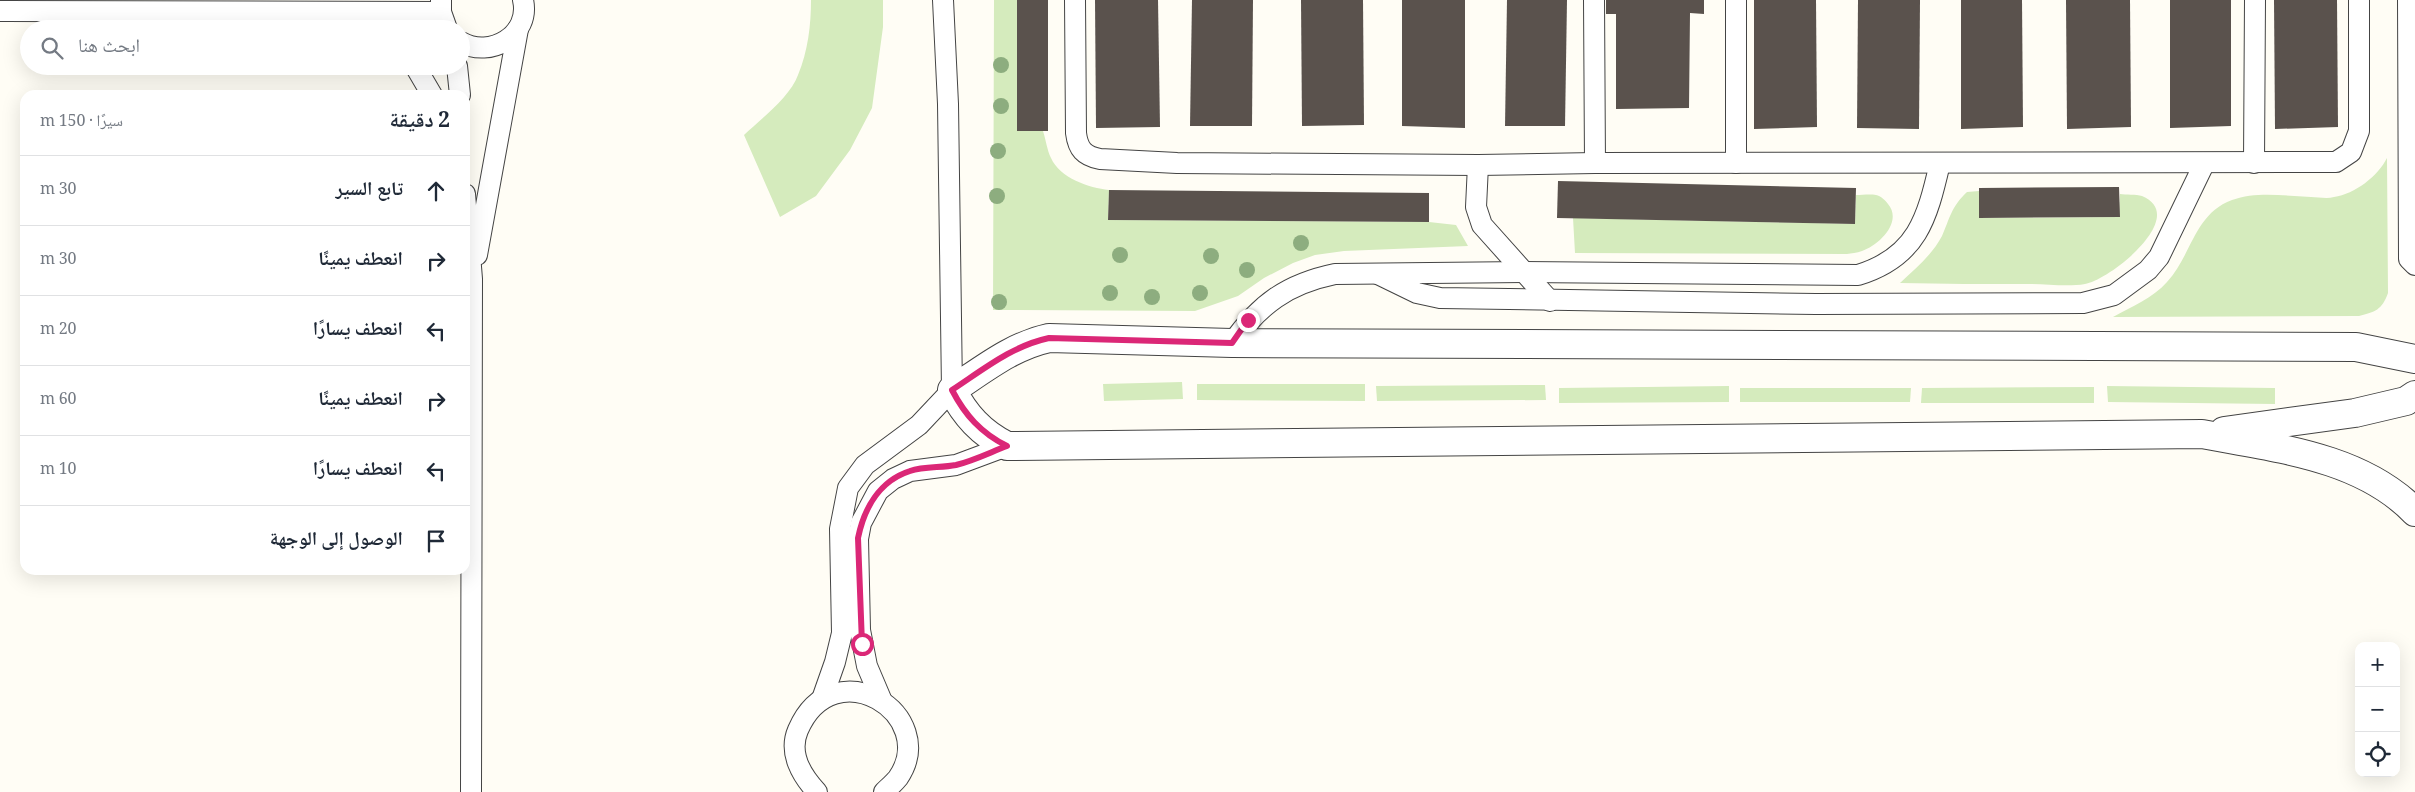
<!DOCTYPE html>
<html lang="ar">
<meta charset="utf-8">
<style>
body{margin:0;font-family:Georgia,"Noto Naskh Arabic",serif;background:#f6f6f7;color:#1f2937;direction:rtl}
.controls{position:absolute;right:15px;bottom:15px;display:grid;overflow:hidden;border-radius:10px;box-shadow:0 5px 20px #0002}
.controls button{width:45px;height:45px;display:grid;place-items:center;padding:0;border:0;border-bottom:1px solid #e0e1e3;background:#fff;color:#1f2937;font:25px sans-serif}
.stop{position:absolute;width:15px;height:15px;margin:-11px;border:4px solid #db2777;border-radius:50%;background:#fff}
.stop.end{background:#db2777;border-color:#fff;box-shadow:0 1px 5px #0008}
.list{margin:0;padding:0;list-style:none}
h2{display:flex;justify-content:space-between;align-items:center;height:65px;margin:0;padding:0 20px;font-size:21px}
h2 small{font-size:16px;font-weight:400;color:#747a83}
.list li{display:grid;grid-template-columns:32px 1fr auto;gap:15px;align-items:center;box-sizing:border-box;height:70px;padding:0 20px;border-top:1px solid #e0e1e3}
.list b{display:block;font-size:19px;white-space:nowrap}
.list em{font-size:16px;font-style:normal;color:#747a83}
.icon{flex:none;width:28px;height:28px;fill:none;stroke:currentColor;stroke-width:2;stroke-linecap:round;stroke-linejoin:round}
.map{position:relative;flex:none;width:2415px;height:792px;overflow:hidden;direction:ltr}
.search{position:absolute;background:#fff;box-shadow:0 5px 20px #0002;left:20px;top:20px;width:450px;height:55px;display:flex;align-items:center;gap:12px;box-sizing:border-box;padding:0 18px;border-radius:28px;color:#747a83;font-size:19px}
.panel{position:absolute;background:#fff;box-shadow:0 5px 20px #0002;left:20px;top:90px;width:450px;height:485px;border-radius:15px;direction:rtl}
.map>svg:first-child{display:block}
.green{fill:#d5ebbd}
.building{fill:#5a524d}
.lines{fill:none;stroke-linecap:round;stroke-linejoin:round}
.lane-casing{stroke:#444;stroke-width:22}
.street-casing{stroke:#444;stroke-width:30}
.lane{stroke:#fff;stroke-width:20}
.street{stroke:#fff;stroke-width:28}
.tree{fill:#8dad7f}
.route{stroke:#db2777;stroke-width:6}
</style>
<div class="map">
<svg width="2415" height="792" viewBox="0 0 2415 792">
<rect width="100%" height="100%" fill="#fffdf5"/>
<g class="green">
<path d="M811 0H883V27L872 108 850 150 816 196 780 217 744 135C761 119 790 97 798 75 808 51 811 25 811 0Z"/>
<path d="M994 0H1017V131H1043C1046 140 1047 150 1051 158 1060 178 1089 188 1109 190L1108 220 1429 222 1456 225 1468 246 1344 251 1315 255 1293 263 1264 278 1238 296 1195 311 993 310Z"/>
<path d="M2387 158 2388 293C2382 310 2375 312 2359 316L2113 317C2131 307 2153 298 2167 282 2192 255 2194 214 2232 200 2257 191 2285 196 2311 197 2318 197 2327 199 2334 197 2355 194 2378 176 2387 158Z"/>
<path d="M1979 191 1980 218 2119 217 2120 194C2126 195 2136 194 2142 196 2190 216 2110 280 2085 284 2068 287 2047 284 2029 284 1986 284 1943 284 1900 283 1915 269 1932 255 1942 236 1950 218 1951 207 1967 192Z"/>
<path d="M1856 195C1862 195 1870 194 1876 195 1881 196 1885 200 1888 204 1903 222 1879 245 1862 251 1857 253 1851 253 1847 254L1575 253 1573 218 1855 224Z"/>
<path d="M1182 382 1183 399 1104 401 1103 384Z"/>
<path d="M1197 384H1365V401L1197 400Z"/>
<path d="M1545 385 1546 400 1377 401 1376 386Z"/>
<path d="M1729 386V402L1559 403V388Z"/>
<path d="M2107 386 2275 388V404L2108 402Z"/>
<path d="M2094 387V403H1921L1922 388Z"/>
<path d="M1740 388H1911L1910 402H1740Z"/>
</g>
<g class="building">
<rect x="1017" y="0" width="31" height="131"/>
<path d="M1095 0H1158L1160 127 1096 128Z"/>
<path d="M1192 0H1253L1252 126H1190Z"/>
<path d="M1301 0H1363L1364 125 1302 126Z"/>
<path d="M1402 0H1465V128L1402 126Z"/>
<path d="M1507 0H1567L1565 126H1505Z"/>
<path d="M1606 0H1704V14L1690 13 1689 108 1616 109V14H1606Z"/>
<path d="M1754 0H1816L1817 127 1754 129Z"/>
<path d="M1858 0H1920L1919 129 1857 128Z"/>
<path d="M1961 0H2022L2023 127 1961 129Z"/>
<path d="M2066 0H2130L2131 127 2067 129Z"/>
<path d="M2170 0H2231V126L2170 128Z"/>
<path d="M2274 0H2337L2338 127 2275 129Z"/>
<path d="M1558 181 1856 188 1855 224 1557 218Z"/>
<path d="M2119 187 2120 217 1979 218V188Z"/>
<path d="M1109 190 1429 193V222L1108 220Z"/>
</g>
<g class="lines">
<defs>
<g id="lane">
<path d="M441 0V12L447 29"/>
<path d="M1075 0 1076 133C1078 149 1084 156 1100 159L1177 163 1478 165 1595 163 2336 162 2351 152 2359 131V0"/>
<path d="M1594 0 1595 163"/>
<path d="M1736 0V163"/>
<path d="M2408 0 2409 259 2415 265"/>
<path d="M0 11 441 12"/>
<path d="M461 42C490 59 531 35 523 0"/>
<path d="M415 66 432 95"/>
<path d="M457 66 460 95"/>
<path d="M2254 163 2255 0"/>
<path d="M1478 165 1476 207 1482 225 1550 301"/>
<path d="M465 194 472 279 471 792"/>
<path d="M477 255 518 29"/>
<path d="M1378 274 1417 293 1440 298 1816 304 2083 303 2114 295 2148 270 2159 257 2204 164"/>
<path d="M1232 343C1260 304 1287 284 1335 274L1524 272 1858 275C1917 257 1927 219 1940 163"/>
<path d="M822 699 835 662 842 633 840 529 848 488 865 465 919 425 952 390 948 104 943 0"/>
<path d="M881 699 867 666 860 630 858 539 861 523 878 491 893 479 910 471 956 465 1007 446"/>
<path d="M817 792C802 776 788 753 798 730 834 647 941 715 898 778 894 783 888 788 884 792"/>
</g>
<g id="street">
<path d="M2415 359 2356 347 1232 343 1049 338C1012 346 984 369 952 390 965 415 981 433 1007 446L2202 434C2275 448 2361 456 2415 512"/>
<path d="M2224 431 2355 413 2406 401 2415 395"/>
</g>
</defs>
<use href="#lane" class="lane-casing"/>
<use href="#street" class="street-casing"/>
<use href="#lane" class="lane"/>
<use href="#street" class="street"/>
</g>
<g class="tree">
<circle cx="1001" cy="65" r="8"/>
<circle cx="1001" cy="106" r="8"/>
<circle cx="998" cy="151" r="8"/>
<circle cx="997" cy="196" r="8"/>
<circle cx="1301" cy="243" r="8"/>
<circle cx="1120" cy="255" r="8"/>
<circle cx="1211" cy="256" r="8"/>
<circle cx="1247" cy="270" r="8"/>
<circle cx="1110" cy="293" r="8"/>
<circle cx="1200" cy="293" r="8"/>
<circle cx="1152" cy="297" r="8"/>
<circle cx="999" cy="302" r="8"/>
</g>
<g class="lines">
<path class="route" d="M862 644 858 538C864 509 879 481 910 471 924 466 941 468 956 465 973 461 991 452 1007 446 981 433 965 415 952 390 984 369 1012 346 1049 338L1232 343 1248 320"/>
</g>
</svg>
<div class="controls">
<button>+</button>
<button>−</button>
<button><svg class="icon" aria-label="locate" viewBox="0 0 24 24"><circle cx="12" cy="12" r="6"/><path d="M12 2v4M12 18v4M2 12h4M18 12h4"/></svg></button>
</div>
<div class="stop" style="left:862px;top:644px"></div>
<div class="stop end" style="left:1248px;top:320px"></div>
<div class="search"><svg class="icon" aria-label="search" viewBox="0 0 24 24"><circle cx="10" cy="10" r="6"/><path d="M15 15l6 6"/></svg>ابحث هنا</div>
<section class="panel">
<h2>2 دقيقة<small>سيرًا · 150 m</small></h2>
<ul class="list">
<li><svg class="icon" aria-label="ahead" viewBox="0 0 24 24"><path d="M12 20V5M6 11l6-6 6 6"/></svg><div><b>تابع السير</b></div><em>30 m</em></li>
<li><svg class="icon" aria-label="right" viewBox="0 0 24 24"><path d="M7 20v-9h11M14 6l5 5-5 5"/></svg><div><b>انعطف يمينًا</b></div><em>30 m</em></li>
<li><svg class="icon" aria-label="left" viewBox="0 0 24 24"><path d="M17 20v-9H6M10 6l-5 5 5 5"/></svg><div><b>انعطف يسارًا</b></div><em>20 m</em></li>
<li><svg class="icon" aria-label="right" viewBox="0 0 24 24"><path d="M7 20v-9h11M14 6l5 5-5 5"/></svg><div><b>انعطف يمينًا</b></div><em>60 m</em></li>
<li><svg class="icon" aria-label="left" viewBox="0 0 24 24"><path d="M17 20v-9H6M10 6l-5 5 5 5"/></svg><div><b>انعطف يسارًا</b></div><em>10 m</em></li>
<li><svg class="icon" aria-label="arrive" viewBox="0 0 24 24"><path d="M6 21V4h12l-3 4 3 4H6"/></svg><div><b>الوصول إلى الوجهة</b></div></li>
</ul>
</section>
</div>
